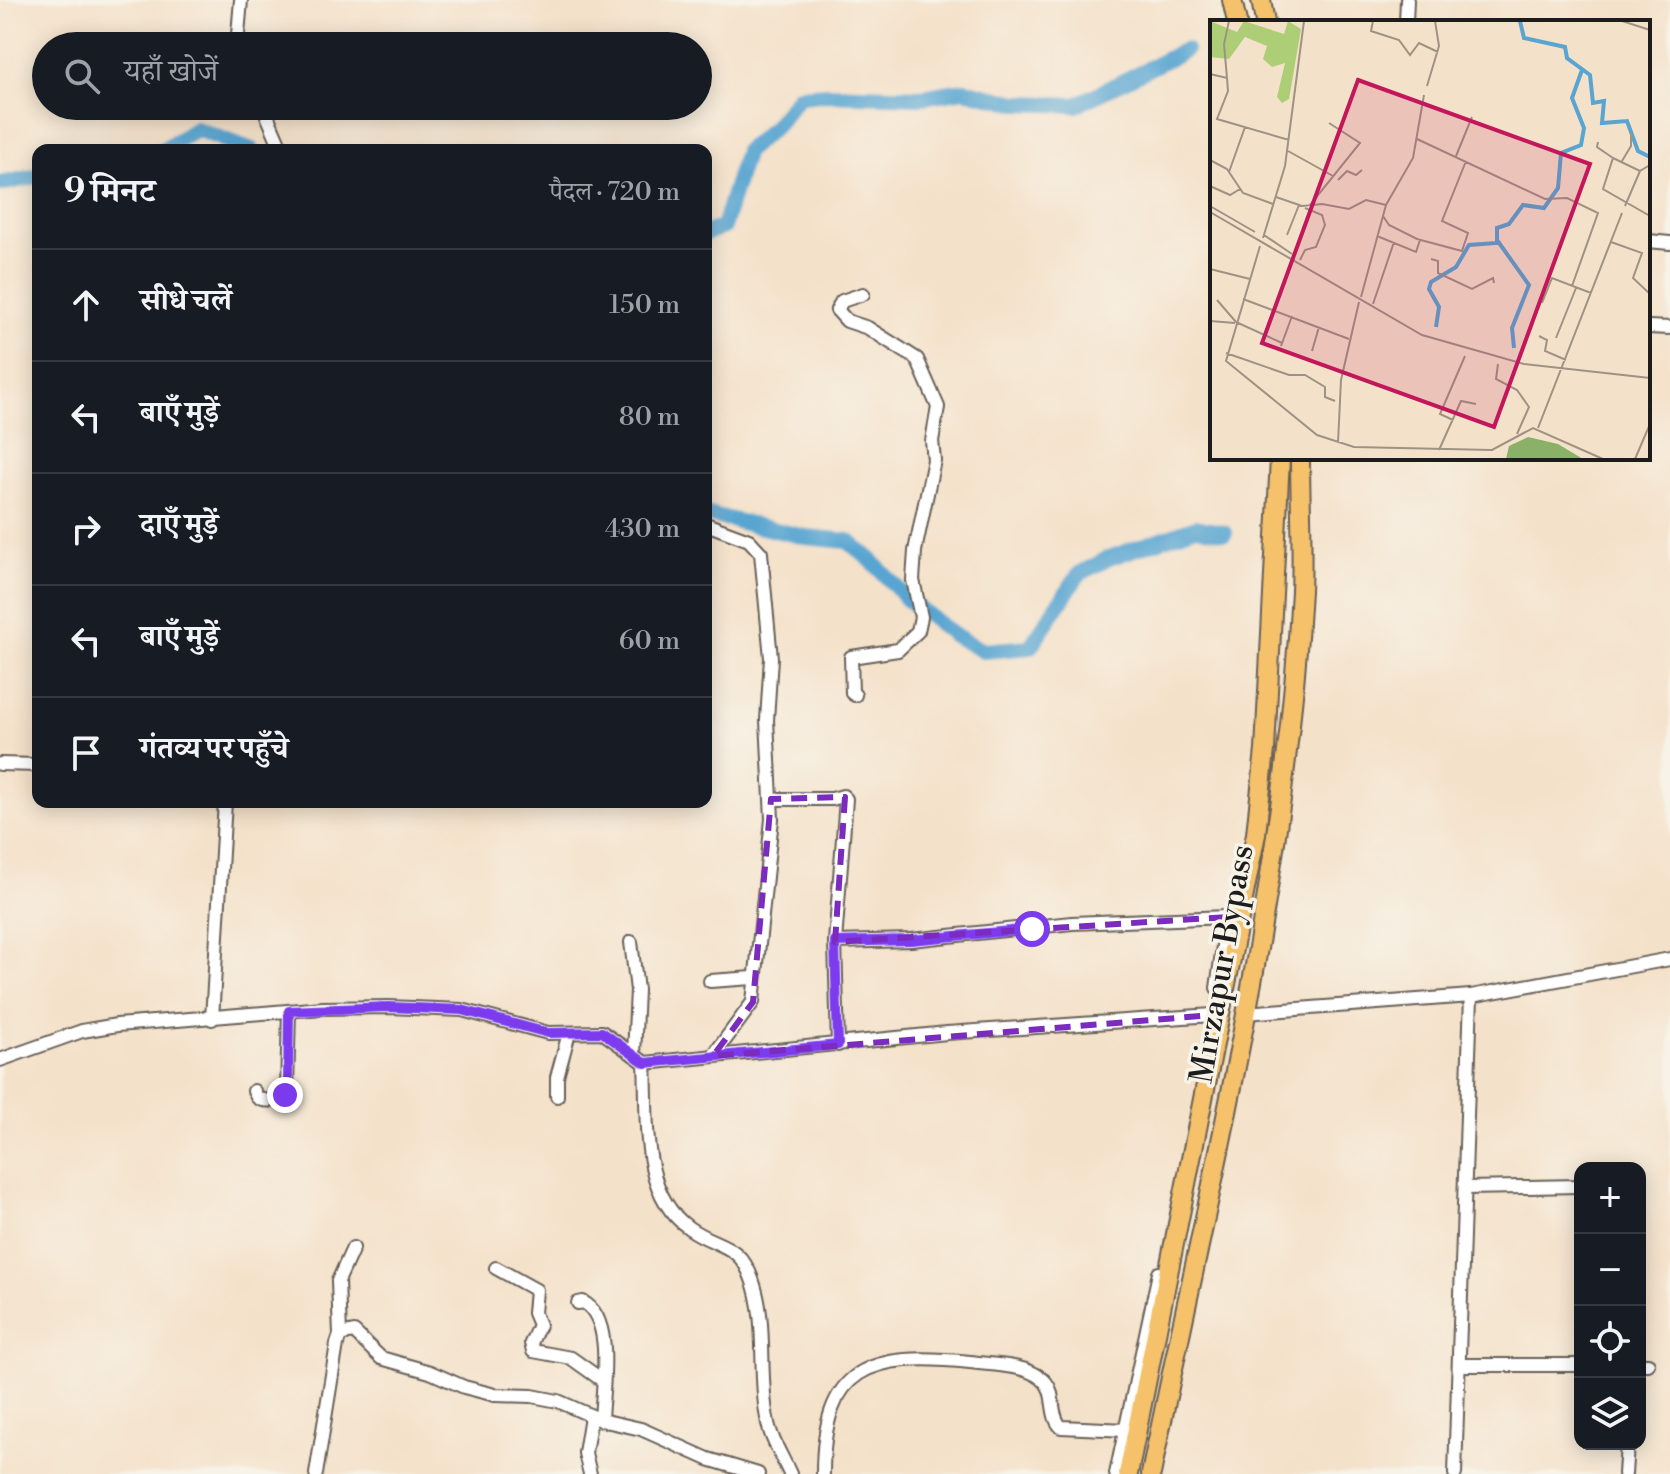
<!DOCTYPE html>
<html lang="hi">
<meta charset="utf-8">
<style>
body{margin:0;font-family:"Libre Bodoni","Noto Serif Devanagari",serif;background:#20242c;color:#f1f3f6}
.controls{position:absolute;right:24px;bottom:24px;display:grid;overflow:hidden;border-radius:16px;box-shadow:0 4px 20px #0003}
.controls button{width:72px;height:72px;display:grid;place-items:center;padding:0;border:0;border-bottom:2px solid #363941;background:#171b24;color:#f1f3f6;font:40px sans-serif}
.stop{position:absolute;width:24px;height:24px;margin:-18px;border:6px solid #7c3aed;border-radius:50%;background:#fff}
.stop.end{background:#7c3aed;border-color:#fff;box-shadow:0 2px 8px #0008}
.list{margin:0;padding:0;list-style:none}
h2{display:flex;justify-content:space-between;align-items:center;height:104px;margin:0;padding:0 32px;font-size:34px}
h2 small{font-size:26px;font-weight:400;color:#9ea1a6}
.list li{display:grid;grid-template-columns:52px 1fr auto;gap:24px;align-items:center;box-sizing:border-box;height:112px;padding:0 32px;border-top:2px solid #363941}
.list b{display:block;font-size:30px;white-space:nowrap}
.list em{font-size:26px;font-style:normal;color:#9ea1a6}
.icon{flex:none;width:44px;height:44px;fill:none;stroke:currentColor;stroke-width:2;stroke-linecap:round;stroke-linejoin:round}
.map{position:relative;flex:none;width:1670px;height:1474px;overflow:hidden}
.search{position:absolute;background:#171b24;box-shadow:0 4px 20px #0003;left:32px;top:32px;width:680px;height:88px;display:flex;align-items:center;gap:20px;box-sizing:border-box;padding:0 28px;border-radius:44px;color:#9ea1a6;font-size:30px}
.panel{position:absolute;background:#171b24;box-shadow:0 4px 20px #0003;left:32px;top:144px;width:680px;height:664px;border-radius:16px}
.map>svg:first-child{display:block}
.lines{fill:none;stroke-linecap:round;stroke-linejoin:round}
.river{stroke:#58a5d1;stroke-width:16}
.minor-casing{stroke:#686159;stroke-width:16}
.highway-casing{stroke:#686159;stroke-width:22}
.minor{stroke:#fff;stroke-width:12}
.highway{stroke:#f5c16b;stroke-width:18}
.route{stroke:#7c3aed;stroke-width:10}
.marked{fill:none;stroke:#7b2cbf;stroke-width:6;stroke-dasharray:16 10;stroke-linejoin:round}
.labels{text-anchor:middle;stroke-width:7;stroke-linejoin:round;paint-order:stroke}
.street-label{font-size:32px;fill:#1c1c1c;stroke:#f7f3e8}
.inset-river{fill:none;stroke:#58a5d1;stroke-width:4}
.inset-road{fill:none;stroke:#9e9284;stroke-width:2}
.view{fill:#c2185b;fill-opacity:0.15;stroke:#c2185b;stroke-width:4}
.inset-edge{fill:none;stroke:#1c1c1c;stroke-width:4}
</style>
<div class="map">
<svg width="1670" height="1474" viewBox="0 0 1670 1474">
<rect width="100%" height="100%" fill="#f7f3e8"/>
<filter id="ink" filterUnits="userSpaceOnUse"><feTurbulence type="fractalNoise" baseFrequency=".0125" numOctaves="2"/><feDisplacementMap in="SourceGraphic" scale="16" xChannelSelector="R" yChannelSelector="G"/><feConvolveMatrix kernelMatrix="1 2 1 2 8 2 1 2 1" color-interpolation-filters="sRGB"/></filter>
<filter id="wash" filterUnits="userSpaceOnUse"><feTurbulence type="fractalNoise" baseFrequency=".006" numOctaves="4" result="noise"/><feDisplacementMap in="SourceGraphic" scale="32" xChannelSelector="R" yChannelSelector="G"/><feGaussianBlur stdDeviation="1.8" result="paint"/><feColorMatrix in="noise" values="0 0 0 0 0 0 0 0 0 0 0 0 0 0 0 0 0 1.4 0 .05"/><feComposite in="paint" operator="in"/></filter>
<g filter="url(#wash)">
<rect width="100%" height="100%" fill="#f4e1c9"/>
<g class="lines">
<g class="river">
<path d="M162 150 196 129 252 150"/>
<path d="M0 184 38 176"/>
<path d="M706 233 723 227 746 151 774 127 799 96 826 94 922 97 964 90 1017 103 1076 105 1185 50"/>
<path d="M706 514 805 537 848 541 872 561 908 600 954 635 983 651 1030 647 1079 574 1109 558 1196 527 1225 533"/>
</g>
</g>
</g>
<g filter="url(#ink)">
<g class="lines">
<defs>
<g id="minor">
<path d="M1406 22 1407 0"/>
<path d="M237 46 241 0"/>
<path d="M263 106 282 150"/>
<path d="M1648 241 1670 243"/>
<path d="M1648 327 1670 328"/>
<path d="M706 524 749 540 761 553 771 658 767 720 772 819 753 1002 713 1056"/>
<path d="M855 695 852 693 851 657 898 650 918 631 921 617 913 580 915 551 934 460 932 441 938 407 917 359 868 328 847 321 837 310 842 301 863 294"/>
<path d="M0 764 38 765"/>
<path d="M771 799H832L843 796 846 799 835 942 838 1045"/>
<path d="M631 942 637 990 634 1055"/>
<path d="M835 942 911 940 1072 923 1227 917 1217 988"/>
<path d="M710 981 753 978"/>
<path d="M1245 1013 1471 996 1670 959"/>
<path d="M212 1019 225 802"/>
<path d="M0 1060 82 1031 117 1025 323 1008 388 1007 462 1010 548 1033 602 1032 645 1063 947 1033 1213 1015"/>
<path d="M645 1063C648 1116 639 1193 689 1228 717 1248 739 1242 752 1279 768 1322 758 1373 767 1418 770 1438 782 1456 790 1474"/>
<path d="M254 1091 257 1097C266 1104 282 1100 287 1090L289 1011"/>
<path d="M557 1096V1077L569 1033"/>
<path d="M1465 1188 1580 1186"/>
<path d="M496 1268 536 1290 534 1313 539 1325 531 1343 533 1351 571 1358 602 1380"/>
<path d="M578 1303 583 1302C615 1319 602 1389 601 1420"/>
<path d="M340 1335 338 1281 353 1248"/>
<path d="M1640 1364H1648"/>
<path d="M1459 1365H1580"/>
<path d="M316 1474 337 1344 340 1335 354 1332 381 1358 430 1372 464 1387 495 1395 532 1396 558 1401 601 1420 641 1429 708 1459 758 1474"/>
<path d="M590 1474 585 1453 591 1416"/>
<path d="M823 1474C823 1365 871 1352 970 1362 992 1365 1023 1364 1041 1378 1058 1390 1048 1413 1061 1427L1127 1430"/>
<path d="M1116 1474 1159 1273"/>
<path d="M1455 1474 1471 996"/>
<path d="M1625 1474 1627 1444"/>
</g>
<g id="highway">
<path d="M1232 0 1237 22"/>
<path d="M1261 0 1265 22"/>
<path d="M1128 1474 1256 834 1265 750 1280 458"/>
<path d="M1151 1474C1210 1183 1285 889 1301 591 1303 547 1300 502 1300 458"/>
</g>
</defs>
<use href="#minor" class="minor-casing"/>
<use href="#highway" class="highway-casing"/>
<use href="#minor" class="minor"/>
<use href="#highway" class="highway"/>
</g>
</g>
<g class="lines" filter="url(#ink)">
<path class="route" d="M285 1095 288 1082 289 1011 388 1007 462 1010 548 1033 602 1032 645 1063 838 1045 835 942 911 940 1032 929"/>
</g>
<path class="marked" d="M845 797 835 942 1227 917 1213 1015 713 1056 753 1002 771 799Z"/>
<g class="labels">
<g class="street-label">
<text transform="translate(1221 964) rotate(-80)" y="11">Mirzapur Bypass</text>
</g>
</g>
<g transform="translate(1210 20)">
<rect width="440" height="440" fill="#f4e1c9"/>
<path d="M0 1 27 12 34 1 74 14 78 1 91 9 79 79 72 83 67 77 75 43 62 47 53 39 57 26 35 17 19 39 0 37Z" fill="#adce77"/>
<path d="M318 417 348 424 373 439H296L299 426Z" fill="#8ab168"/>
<path class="inset-river" d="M310 1 314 18 355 27 357 38 380 55 383 83 394 81 392 103 417 101 428 131 440 137M287 220 319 265 302 308 304 328M226 307 229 287 219 269 221 262 246 247 259 225 287 223V208L299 204 313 185 334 188 348 168 351 133 371 125 374 108 362 78 372 50"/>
<path class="inset-road" d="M163 1 161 11 189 20 200 35 209 23 228 32M412 1 440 10M0 54 17 58 14 24 19 1M17 58 18 71 7 99 79 120M217 66 229 26 225 1M207 119 335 179 357 178 388 193 362 266M388 122 387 127 403 138M78 131 123 156M246 136 262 97M0 140 17 149 33 173 63 184M412 141 421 126V112M430 151 403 138 393 169 440 196M19 152 35 107M128 160 137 151 146 155 152 150M0 166 20 175 30 169M66 177 92 186 112 184 139 189 156 180 176 185M100 185 150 123 119 103M0 186 45 212M415 186 430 151 440 145M0 192 212 315 314 344 440 358M173 196 179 205 207 219 252 231 258 213 232 201 256 141M54 215 82 234M77 215 89 185M167 216 206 232 210 220M53 218 75 146 94 1M401 222 432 233 423 258 440 274M50 226 16 341 107 415 144 427 282 430 323 408 393 439M221 239 228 241V253L262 269 283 258 284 263M90 240 95 230 106 227 115 205 112 195 95 188M0 249 40 259M151 277 176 185 203 138 214 75M33 279 139 319M7 280 26 302M332 283 342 258 381 273M163 284 184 222M0 301 25 303M26 302 72 323M329 316 337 320 335 331 356 340M346 318 366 268M71 326 82 296M102 331 109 307M16 333 79 355H95L115 367V377L125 381M288 344 286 359 307 370 319 387 307 414M243 400 230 394 255 336M328 408 412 193M128 423 131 360 149 282M229 430 251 381 266 384M425 439 440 404"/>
<path class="view" d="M148 60 380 144 284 407 52 323Z"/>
<rect width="440" height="440" class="inset-edge"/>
</g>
</svg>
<div class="controls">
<button>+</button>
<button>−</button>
<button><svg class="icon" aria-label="locate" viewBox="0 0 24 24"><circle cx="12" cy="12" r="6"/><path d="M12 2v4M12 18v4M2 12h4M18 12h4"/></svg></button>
<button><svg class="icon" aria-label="layers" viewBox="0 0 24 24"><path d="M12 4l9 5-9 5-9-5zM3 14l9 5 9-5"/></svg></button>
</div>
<div class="stop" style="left:1032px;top:929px"></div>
<div class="stop end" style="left:285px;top:1095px"></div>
<div class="search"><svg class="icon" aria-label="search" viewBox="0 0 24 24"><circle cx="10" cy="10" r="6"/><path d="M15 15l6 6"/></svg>यहाँ खोजें</div>
<section class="panel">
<h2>9 मिनट<small>पैदल · 720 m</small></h2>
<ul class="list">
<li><svg class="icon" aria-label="ahead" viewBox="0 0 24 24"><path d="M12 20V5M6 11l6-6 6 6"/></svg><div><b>सीधे चलें</b></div><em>150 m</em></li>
<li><svg class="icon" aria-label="left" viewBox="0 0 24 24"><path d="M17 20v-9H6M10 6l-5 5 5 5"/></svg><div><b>बाएँ मुड़ें</b></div><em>80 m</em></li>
<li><svg class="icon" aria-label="right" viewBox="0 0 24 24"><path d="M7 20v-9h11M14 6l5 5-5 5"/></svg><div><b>दाएँ मुड़ें</b></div><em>430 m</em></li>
<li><svg class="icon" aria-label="left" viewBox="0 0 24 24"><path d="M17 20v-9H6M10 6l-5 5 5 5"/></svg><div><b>बाएँ मुड़ें</b></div><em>60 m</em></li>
<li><svg class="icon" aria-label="arrive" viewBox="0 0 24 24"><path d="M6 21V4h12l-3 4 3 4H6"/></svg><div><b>गंतव्य पर पहुँचे</b></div></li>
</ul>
</section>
</div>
